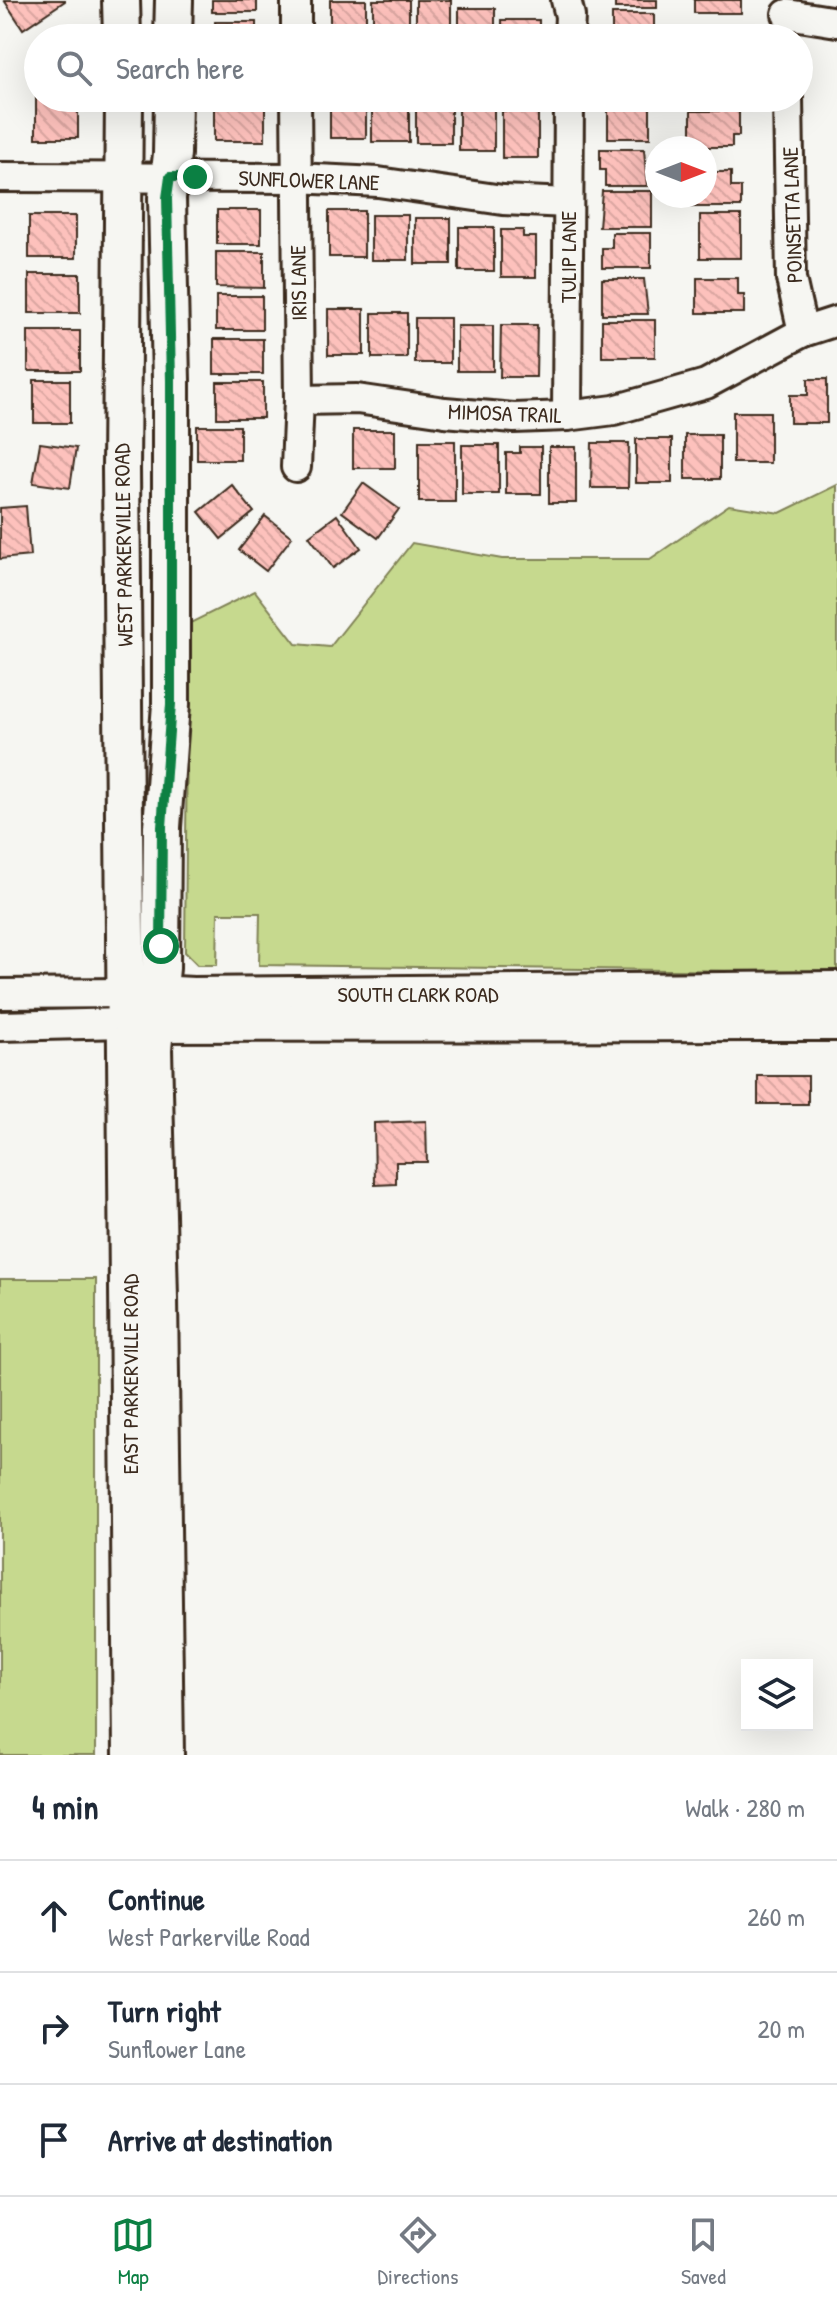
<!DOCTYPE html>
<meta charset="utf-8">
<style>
body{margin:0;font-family:"Patrick Hand",sans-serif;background:#f2f2f3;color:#1f2937}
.controls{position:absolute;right:24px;bottom:24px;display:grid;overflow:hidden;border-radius:0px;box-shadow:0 8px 32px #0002}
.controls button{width:72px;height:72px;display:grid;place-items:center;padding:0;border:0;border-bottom:2px solid #e0e1e3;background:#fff;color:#1f2937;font:40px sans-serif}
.compass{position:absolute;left:645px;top:136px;width:72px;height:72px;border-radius:50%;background:#fff;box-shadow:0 8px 32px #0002;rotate:90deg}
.stop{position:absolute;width:24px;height:24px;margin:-18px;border:6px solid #0b8043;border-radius:50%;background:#fff}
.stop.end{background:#0b8043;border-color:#fff;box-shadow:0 2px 8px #0008}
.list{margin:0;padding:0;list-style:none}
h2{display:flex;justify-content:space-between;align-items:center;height:104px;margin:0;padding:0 32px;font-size:34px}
h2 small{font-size:26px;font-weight:400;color:#747a83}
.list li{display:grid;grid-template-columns:52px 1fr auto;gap:24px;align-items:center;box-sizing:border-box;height:112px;padding:0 32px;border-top:2px solid #e0e1e3}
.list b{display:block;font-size:30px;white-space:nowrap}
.list p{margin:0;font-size:26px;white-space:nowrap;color:#747a83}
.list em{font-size:26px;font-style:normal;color:#747a83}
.icon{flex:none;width:44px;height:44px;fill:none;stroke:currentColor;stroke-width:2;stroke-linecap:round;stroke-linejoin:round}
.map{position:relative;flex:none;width:837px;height:1755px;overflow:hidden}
.search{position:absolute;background:#fff;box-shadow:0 8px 32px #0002;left:24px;right:24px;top:24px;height:88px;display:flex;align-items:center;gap:20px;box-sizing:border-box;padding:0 28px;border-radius:44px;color:#747a83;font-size:30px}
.sheet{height:440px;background:#fff}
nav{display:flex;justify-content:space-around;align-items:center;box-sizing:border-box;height:112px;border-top:2px solid #e0e1e3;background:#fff;font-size:22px;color:#747a83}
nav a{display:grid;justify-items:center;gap:4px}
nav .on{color:#0b8043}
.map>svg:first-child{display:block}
.green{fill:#c6d98e;stroke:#808256;stroke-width:2}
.building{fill:url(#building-back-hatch);stroke:#3b2a1e;stroke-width:2}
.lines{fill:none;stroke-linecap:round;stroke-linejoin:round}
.minor-casing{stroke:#3b2a1e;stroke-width:34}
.major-casing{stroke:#3b2a1e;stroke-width:42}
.minor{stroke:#f6f6f2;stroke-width:28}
.major{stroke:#f6f6f2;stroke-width:36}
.route{stroke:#0b8043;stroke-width:10}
.labels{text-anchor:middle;stroke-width:6;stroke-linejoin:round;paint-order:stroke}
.street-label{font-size:22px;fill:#3b2a1e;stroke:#f6f6f2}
</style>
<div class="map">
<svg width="837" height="1755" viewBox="0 0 837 1755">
<defs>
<pattern id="building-back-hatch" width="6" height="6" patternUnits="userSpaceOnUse" patternTransform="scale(2)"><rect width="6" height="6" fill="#fdc1bc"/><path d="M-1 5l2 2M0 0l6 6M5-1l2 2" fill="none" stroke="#daa6a1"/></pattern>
</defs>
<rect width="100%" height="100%" fill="#f6f6f2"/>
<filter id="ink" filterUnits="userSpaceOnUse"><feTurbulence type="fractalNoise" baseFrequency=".0125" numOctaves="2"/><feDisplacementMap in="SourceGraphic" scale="16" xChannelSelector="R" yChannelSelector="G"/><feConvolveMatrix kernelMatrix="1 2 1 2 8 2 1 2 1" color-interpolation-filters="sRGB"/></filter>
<g filter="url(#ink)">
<g class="green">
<path d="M837 485V972L259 965 260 913H218L217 965H198L185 952 188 624 255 591 296 644 330 647 412 543 502 559H650L729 505 780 513Z"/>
<rect x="0" y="1279" width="96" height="476"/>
</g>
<g class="building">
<path d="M4 0H65V1L23 29Z"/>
<rect x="212" y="0" width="45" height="12"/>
<rect x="330" y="0" width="36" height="38"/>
<rect x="373" y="0" width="36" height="38"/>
<rect x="416" y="0" width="35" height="38"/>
<rect x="615" y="0" width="42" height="8"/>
<rect x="694" y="0" width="47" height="13"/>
<rect x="459" y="8" width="36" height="30"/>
<rect x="612" y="14" width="42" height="24"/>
<rect x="502" y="20" width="37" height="18"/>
<path d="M215 22H256V37L265 38H215Z"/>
<path d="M36 97 78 98V138H36Z"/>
<rect x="330" y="98" width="36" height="40"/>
<rect x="372" y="98" width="37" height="44"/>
<rect x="416" y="99" width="35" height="44"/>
<rect x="608" y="104" width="42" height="34"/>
<rect x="459" y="105" width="35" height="46"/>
<rect x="214" y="106" width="51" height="35"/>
<rect x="502" y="111" width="36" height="47"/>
<path d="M691 111H739V136H732V147H691Z"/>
<path d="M600 149H644L647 186H605V170H600Z"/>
<path d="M705 172H731V187H741V207H691V196H705Z"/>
<path d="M602 191H652V227H599Z"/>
<rect x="217" y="210" width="44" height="34"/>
<rect x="329" y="211" width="35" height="46"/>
<rect x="371" y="215" width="37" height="45"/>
<rect x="700" y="215" width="41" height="43"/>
<rect x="29" y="216" width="47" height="42"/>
<rect x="415" y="218" width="36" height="46"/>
<rect x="459" y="227" width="35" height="44"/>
<path d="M501 230H523V237H536V277H501Z"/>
<path d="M612 233H651V268H602V248H612Z"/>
<path d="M216 252H264V288L216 287Z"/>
<rect x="29" y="274" width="51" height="39"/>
<path d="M697 278H738V295H744V313H697Z"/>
<path d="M602 279H644L648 314H602Z"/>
<rect x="216" y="296" width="46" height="34"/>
<rect x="328" y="309" width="36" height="46"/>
<rect x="372" y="313" width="35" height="45"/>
<rect x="415" y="318" width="35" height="45"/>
<rect x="602" y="320" width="53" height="37"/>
<path d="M501 325H537L536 377H500Z"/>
<rect x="457" y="326" width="36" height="45"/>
<rect x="28" y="331" width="52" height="40"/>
<rect x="214" y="339" width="49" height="35"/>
<path d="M808 379H827V423H790V395H808Z"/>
<rect x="34" y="380" width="36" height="43"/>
<rect x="217" y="382" width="46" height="36"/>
<rect x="733" y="412" width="37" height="51"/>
<rect x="197" y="426" width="43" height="34"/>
<rect x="353" y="430" width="42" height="38"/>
<rect x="685" y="435" width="35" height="44"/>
<rect x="636" y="439" width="36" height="44"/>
<rect x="419" y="441" width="36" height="61"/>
<path d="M40 443 76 448 70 488 33 483Z"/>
<path d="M592 443H629L628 488H591Z"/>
<rect x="462" y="445" width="37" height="49"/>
<path d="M520 447H541V494H506V453H520Z"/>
<rect x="549" y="447" width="27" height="56"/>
<path d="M363 483 399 509 378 538 342 512Z"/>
<path d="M232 485 254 512 221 539 199 512Z"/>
<path d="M26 506 30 556 0 559V508Z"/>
<path d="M337 515 361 548 333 568 309 536Z"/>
<path d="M265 516 292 537 266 571 239 550Z"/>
<rect x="758" y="1076" width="50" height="28"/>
<path d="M426 1121 427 1162H396V1184L375 1185 374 1123Z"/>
</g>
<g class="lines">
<defs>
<g id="minor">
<path d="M566 0 570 16 569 38"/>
<path d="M787 14 837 22"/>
<path d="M296 38V0"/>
<path d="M296 98 299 400 296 467"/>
<path d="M788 98 791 279 803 332"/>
<path d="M0 177 296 178 378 182 503 200 568 203"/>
<path d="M299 400 357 399 445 412 514 418 567 416 614 410 706 384 803 332 837 321"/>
<path d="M567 416 569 98"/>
<path d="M0 994 127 993"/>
<path d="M0 1026 127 1023"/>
</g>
<g id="major">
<path d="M121 0 122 38"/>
<path d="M173 38 174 0"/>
<path d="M124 98 121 469 132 1755"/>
<path d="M137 993 193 996 837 990"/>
<path d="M133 1023 837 1022"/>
<path d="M165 1755 159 1299 153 1049 161 968 162 827 171 704V381L167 198 172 154 173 98"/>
</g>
</defs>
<use href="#minor" class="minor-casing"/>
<use href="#major" class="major-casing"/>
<use href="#minor" class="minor"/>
<use href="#major" class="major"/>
</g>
</g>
<g class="lines" filter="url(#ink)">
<path class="route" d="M161 946 162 827 171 704V381L167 198 170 177H195"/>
</g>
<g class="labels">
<g class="street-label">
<text transform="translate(309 180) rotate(2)" y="8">SUNFLOWER LANE</text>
<text transform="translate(792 215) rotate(-92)" y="8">POINSETTA LANE</text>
<text transform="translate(568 257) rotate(-90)" y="8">TULIP LANE</text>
<text transform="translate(298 283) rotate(-91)" y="8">IRIS LANE</text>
<text transform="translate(505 413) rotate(2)" y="8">MIMOSA TRAIL</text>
<text transform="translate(123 545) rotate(-91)" y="8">WEST PARKERVILLE ROAD</text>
<text x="418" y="1002">SOUTH CLARK ROAD</text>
<text transform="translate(130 1374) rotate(-90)" y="8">EAST PARKERVILLE ROAD</text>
</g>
</g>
</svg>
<div class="controls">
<button><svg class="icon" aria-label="layers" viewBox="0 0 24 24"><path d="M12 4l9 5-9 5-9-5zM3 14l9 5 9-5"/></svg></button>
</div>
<svg class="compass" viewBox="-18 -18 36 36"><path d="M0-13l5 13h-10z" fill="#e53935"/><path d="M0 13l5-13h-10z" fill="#747a83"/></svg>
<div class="stop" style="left:161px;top:946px"></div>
<div class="stop end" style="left:195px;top:177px"></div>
<div class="search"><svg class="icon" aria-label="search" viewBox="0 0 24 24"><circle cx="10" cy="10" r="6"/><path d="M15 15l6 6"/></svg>Search here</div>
</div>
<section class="sheet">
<h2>4 min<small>Walk · 280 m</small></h2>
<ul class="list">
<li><svg class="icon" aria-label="ahead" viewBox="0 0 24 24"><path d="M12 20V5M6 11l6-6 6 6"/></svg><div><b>Continue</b><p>West Parkerville Road</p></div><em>260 m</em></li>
<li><svg class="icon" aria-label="right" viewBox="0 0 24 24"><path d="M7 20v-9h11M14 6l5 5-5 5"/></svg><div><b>Turn right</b><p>Sunflower Lane</p></div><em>20 m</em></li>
<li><svg class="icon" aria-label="arrive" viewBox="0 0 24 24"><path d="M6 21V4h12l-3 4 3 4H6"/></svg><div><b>Arrive at destination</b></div></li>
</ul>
</section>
<nav>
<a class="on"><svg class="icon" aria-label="map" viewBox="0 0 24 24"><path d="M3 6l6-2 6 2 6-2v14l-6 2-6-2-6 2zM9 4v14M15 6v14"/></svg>Map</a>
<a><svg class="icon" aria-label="directions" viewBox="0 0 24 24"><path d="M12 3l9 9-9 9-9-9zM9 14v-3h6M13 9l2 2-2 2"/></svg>Directions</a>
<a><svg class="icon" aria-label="saved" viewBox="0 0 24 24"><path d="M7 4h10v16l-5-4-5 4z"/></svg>Saved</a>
</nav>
